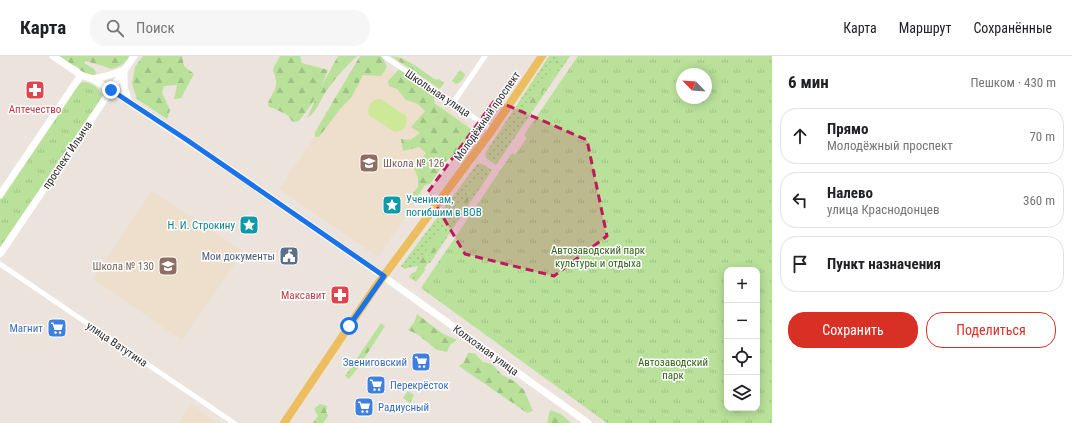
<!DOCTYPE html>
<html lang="ru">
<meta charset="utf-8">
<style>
body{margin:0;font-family:"Roboto Condensed",sans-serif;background:#f6f6f6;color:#202124}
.controls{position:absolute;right:12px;bottom:12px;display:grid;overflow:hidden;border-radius:8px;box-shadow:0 2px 10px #0003}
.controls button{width:36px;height:36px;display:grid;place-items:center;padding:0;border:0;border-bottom:1px solid #e0e0e0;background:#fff;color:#202124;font:20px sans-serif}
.compass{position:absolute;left:676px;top:12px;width:36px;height:36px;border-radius:50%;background:#fff;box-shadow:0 2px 10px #0003;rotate:295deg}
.stop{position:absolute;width:12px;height:12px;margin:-9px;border:3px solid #1a73e8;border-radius:50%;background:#fff}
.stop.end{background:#1a73e8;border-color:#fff;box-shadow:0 1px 4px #0008}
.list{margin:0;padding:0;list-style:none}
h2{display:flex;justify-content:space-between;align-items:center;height:52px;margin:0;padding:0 16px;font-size:17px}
h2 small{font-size:13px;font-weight:400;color:#757577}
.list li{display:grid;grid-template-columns:26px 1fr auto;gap:12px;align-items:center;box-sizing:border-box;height:56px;margin:0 8px 8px;padding:0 8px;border:1px solid #e0e0e0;border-radius:16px}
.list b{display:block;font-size:15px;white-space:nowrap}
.list p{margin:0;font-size:13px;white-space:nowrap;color:#757577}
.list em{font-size:13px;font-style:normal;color:#757577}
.actions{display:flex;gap:8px;padding:12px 16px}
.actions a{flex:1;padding:9px 0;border:1px solid #d93025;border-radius:16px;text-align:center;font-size:14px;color:#d93025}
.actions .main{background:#d93025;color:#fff}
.icon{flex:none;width:22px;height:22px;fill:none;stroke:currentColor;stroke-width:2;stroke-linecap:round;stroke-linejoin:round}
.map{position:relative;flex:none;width:772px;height:367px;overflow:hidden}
header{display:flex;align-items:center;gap:24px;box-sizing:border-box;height:56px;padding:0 20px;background:#fff;border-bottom:1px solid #e0e0e0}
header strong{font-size:19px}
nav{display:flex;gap:22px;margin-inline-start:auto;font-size:14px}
.search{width:280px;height:36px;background:#f6f6f6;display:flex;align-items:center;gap:10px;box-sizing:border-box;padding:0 14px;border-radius:16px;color:#757577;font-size:15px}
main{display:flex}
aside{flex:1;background:#fff}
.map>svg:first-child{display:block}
.education{fill:#eddfcc}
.grass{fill:url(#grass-dots)}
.forest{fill:url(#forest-firs)}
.park{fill:url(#park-tufts);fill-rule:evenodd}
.pitch{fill:#cde896}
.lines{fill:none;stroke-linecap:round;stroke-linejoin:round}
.minor{stroke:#fff;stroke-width:5}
.tertiary{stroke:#fff;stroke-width:7}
.secondary{stroke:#fff;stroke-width:7}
.primary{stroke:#ecbe60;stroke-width:8}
.route{stroke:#1a73e8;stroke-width:5}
.marked{fill:#c2185b;fill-opacity:0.2;stroke:#c2185b;stroke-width:3;stroke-dasharray:8 5;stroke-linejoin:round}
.labels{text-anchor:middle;stroke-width:3;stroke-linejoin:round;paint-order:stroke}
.street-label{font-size:11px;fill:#2a2a2a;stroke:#fff}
.health-label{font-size:11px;fill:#be3a42;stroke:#fff}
.education-label{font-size:11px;fill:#785e54;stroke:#fff;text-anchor:start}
.culture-label{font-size:11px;fill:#0d838f;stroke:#fff;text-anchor:start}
.park-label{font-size:11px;fill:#32651c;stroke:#fff}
.service-label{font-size:11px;fill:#4e5e75;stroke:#fff;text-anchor:end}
.shop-label{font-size:11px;fill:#366cbe;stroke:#fff;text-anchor:end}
</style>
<header>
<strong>Карта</strong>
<div class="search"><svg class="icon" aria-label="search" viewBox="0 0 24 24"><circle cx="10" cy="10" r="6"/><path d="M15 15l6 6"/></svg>Поиск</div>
<nav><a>Карта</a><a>Маршрут</a><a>Сохранённые</a></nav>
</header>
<main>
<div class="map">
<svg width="772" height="367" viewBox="0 0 772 367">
<defs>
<pattern id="grass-dots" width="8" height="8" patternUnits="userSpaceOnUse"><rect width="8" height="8" fill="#b9e19a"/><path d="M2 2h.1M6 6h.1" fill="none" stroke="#9fc185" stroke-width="1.8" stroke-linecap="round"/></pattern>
<pattern id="forest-firs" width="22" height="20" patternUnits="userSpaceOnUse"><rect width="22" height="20" fill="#b9e19a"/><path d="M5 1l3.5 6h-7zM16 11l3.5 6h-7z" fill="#9fc185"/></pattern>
<pattern id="park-tufts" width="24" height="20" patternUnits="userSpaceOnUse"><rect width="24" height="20" fill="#b9e19a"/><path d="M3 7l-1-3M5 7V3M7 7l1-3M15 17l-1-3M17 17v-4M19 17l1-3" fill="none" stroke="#9fc185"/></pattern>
</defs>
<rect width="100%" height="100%" fill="#ece3dc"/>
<g class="education">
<path d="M370 0 469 68 378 201 279 133Z"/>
<path d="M152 135 243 196 182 284 93 223Z"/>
<path d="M191 348 213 364 218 367H179Z"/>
</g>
<g class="grass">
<path d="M549 0H570L496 109 487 103 485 98 486 96Z"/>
<path d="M477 108H482L492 114 430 207 404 213 401 210Z"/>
<path d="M426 213 416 226 409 221 412 217Z"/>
</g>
<g class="forest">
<path d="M56 0H130C125 8 119 11 111 13 103 9 94 8 86 5L84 7 94 13 96 16 95 20C87 20 82 18 78 11L72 9Z"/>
<path d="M143 0H182L184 10 194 18 181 42 174 43 177 29 164 30 162 37 170 54 167 63 137 43 132 28 135 11Z"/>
<path d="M280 0H300L302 7 328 14 321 31 338 0H357C346 10 336 21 327 34 320 43 318 55 307 62L316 42 299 65 293 66 286 58 268 50C268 42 275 37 276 29 277 24 274 18 273 13Z"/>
<path d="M360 0H382L387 11 381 20 363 19 351 42 340 53 319 81H315V76Z"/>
<path d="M391 0C405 0 424 16 436 24L439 23 444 27 440 33Z"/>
<path d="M560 0H567L525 62 517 68 520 57Z"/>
<path d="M400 12 435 38 434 47 471 73 464 88 456 97 445 106 430 128 425 129 417 141 411 140 418 131V121L414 113 426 97 419 91 403 95 401 83 410 84 420 77 411 71 425 55 418 48 406 44 397 33 389 30 388 25Z"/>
<path d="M460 14 465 18C464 23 461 26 456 28L452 25Z"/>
<path d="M478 123H480L478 131 463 153 461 156H458L457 153 459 149Z"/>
<path d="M446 175 444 182 421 218 414 221C419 204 430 183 446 175Z"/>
<path d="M417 258 443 278 457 284 450 289 447 296 437 294 417 278 408 274 415 265Z"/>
<path d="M381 267 385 270 358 312 349 323 345 320Z"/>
<path d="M468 297H474L483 306 492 308 502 319 514 325 524 334 533 355 527 357 459 310 464 306Z"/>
<path d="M320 348 327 350 326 355 328 360 323 367H313L318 360 314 353Z"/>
<path d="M550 354 561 358 571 367H547Z"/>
</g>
<g class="park">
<path d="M578 0H772V367H607L421 232 512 97 515 99 527 82 524 79ZM682 18H706V42H682ZM727 214H757V352H727Z"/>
<path d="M82 26C90 25 100 32 102 40L100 45 0 192V144L78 29Z"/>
<path d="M408 335 414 339 410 347 403 342Z"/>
</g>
<path class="pitch" d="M377 43H381L406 60C408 69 404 75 395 76L369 59C367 51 370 46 377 43Z"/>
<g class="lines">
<g class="minor">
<path d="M384 0 492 74"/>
<path d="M453 47 485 0"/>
<path d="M0 208 234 367"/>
</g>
<g class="tertiary">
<path d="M124 16V31L129 46"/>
<path d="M93 23 107 20 124 14"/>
<path d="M0 139 81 19"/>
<path d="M0 198 134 0"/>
</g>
<path class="secondary" d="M53 0 81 19 93 23 129 46 234 116 373 213 588 367"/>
<path class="primary" d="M284 367 374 233 492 74 542 0"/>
</g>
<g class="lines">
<path class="route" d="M111 34 187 84 384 220 349 270"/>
</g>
<path class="marked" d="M495 44 587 84 607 180 554 220 465 198 428 136Z"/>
<defs>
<symbol id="pharmacy-square" viewBox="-11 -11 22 22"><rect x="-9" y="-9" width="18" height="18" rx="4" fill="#e0444e" stroke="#fff"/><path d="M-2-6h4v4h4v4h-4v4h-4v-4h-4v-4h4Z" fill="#fff"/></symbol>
<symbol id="school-square" viewBox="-11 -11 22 22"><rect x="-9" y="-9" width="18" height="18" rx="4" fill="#8d6e63" stroke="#fff"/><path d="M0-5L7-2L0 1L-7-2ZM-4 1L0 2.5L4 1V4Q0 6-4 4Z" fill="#fff"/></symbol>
<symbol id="sight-square" viewBox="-11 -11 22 22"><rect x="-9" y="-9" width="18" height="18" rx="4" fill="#0f9aa8" stroke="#fff"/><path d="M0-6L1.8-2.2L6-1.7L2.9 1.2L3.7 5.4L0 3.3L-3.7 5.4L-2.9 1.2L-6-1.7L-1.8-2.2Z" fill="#fff"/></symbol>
<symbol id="civic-square" viewBox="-11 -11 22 22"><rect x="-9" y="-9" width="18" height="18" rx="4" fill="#5c6f8a" stroke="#fff"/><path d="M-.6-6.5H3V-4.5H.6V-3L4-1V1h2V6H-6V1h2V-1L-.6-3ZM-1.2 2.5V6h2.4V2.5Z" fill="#fff"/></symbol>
<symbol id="supermarket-square" viewBox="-11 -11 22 22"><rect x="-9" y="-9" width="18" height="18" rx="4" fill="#3f7fe0" stroke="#fff"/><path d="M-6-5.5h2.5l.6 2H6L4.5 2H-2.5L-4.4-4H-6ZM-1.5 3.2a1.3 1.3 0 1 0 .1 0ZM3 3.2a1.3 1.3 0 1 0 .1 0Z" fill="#fff"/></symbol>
</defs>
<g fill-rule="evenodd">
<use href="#pharmacy-square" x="24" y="23" width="22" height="22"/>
<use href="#school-square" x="358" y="96" width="22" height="22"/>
<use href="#sight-square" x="381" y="138" width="22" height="22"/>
<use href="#sight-square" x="238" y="158" width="22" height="22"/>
<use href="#civic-square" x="278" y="189" width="22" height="22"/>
<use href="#school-square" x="157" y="199" width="22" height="22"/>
<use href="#pharmacy-square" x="329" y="228" width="22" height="22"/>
<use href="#supermarket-square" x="46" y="261" width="22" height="22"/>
<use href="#supermarket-square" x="410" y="295" width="22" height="22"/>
<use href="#supermarket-square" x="365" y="318" width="22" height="22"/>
<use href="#supermarket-square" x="353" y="340" width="22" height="22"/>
</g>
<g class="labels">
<g class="street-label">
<text transform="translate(438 37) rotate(34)" y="4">Школьная улица</text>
<text transform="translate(487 60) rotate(-55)" y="4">Молодёжный проспект</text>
<text transform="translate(67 99) rotate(-56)" y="4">проспект Ильича</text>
<text transform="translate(117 288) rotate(34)" y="4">улица Ватутина</text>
<text transform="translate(486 294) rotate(36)" y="4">Колхозная улица</text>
</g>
<g class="health-label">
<text x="35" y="57">Аптечество</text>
<text x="326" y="243" text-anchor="end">Максавит</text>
</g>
<g class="education-label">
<text x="383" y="111">Школа № 126</text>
<text x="154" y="214" text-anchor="end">Школа № 130</text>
</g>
<g class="culture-label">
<text x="406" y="147">Ученикам,<tspan x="406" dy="13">погибшим в ВОВ</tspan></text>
<text x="235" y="173" text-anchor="end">Н. И. Строкину</text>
</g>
<g class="park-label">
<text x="598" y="198">Автозаводский парк<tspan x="598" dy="13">культуры и отдыха</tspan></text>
<text x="673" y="310">Автозаводский<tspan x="673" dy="13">парк</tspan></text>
</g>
<g class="service-label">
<text x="275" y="204">Мои документы</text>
</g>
<g class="shop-label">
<text x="43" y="276">Магнит</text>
<text x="407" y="310">Звениговский</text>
<text x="390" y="333" text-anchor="start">Перекрёсток</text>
<text x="378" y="355" text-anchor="start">Радиусный</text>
</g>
</g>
</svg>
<div class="controls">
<button>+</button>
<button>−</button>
<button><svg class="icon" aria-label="locate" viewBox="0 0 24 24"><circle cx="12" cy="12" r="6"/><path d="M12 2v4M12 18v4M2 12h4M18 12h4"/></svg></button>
<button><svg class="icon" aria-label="layers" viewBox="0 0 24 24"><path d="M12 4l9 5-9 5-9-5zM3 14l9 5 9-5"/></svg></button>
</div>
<svg class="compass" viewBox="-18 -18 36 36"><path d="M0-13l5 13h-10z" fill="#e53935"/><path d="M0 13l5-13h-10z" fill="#757577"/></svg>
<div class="stop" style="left:349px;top:270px"></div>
<div class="stop end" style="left:111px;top:34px"></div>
</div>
<aside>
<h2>6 мин<small>Пешком · 430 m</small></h2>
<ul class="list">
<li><svg class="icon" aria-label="ahead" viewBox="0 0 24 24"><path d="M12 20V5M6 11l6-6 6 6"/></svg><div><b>Прямо</b><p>Молодёжный проспект</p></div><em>70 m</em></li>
<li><svg class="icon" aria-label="left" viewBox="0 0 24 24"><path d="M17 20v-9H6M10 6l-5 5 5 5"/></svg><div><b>Налево</b><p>улица Краснодонцев</p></div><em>360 m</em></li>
<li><svg class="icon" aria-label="arrive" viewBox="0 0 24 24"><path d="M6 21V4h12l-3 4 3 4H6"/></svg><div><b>Пункт назначения</b></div></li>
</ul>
<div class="actions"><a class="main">Сохранить</a><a>Поделиться</a></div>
</aside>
</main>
